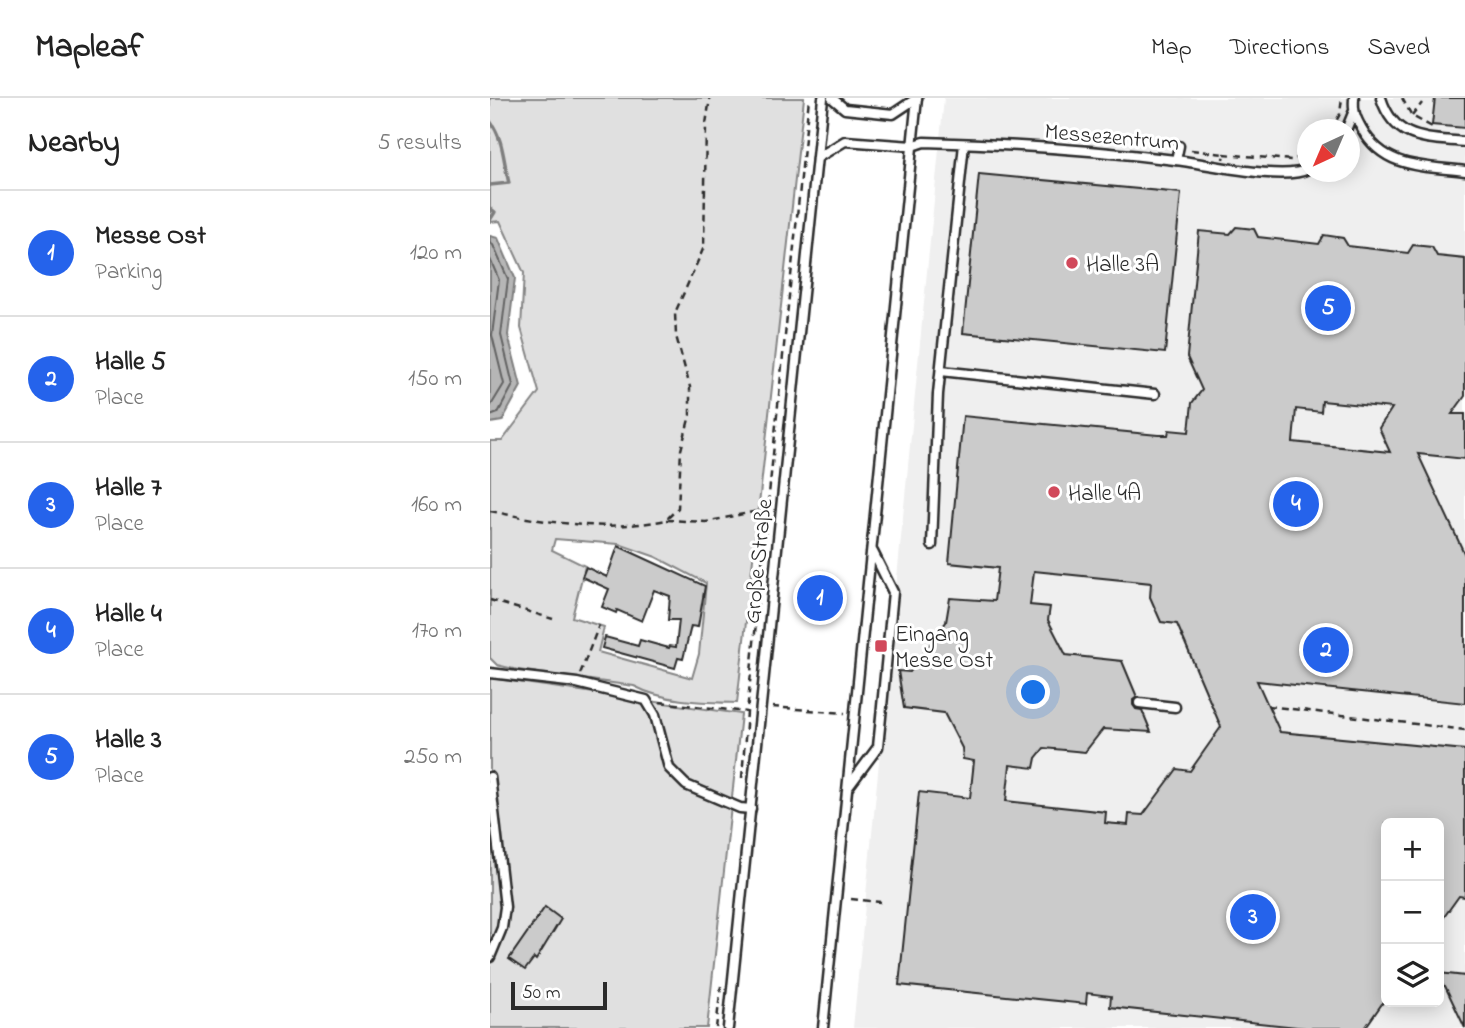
<!DOCTYPE html>
<meta charset="utf-8">
<style>
body{margin:0;font-family:"Indie Flower",sans-serif;background:#f6f6f6;color:#222}
.controls{position:absolute;right:21px;bottom:21px;display:grid;overflow:hidden;border-radius:10px;box-shadow:0 4px 18px #0003}
.controls button{width:63px;height:63px;display:grid;place-items:center;padding:0;border:0;border-bottom:2px solid #e0e0e0;background:#fff;color:#222;font:35px sans-serif}
.compass{position:absolute;left:807px;top:21px;width:63px;height:63px;border-radius:50%;background:#fff;box-shadow:0 4px 18px #0003;rotate:224deg}
.scale{position:absolute;left:21px;bottom:18px;width:96px;box-sizing:border-box;padding-left:7px;border:4px solid #2b2b2b;border-top:0;font-size:19px;line-height:24px;white-space:nowrap;color:#2b2b2b;-webkit-text-stroke:5px #fff;paint-order:stroke}
.you{position:absolute;left:544px;top:595px;width:24px;height:24px;margin:-18px;border:5px solid #fff;border-radius:50%;background:#1a73e8;box-shadow:0 0 0 10px #1a73e833}
.badge{display:grid;place-items:center;width:46px;height:46px;border-radius:50%;background:#2563eb;color:#fff;font-size:23px;font-weight:700}
.pin{position:absolute;translate:-50% -50%;border:4px solid #fff;box-shadow:0 2px 7px #0006}
.list{margin:0;padding:0;list-style:none}
h2{display:flex;justify-content:space-between;align-items:center;height:91px;margin:0;padding:0 28px;font-size:30px}
h2 small{font-size:23px;font-weight:400;color:#767676}
.list li{display:grid;grid-template-columns:46px 1fr auto;gap:21px;align-items:center;box-sizing:border-box;height:126px;padding:0 28px;border-top:2px solid #e0e0e0}
.list b{display:block;font-size:26px;white-space:nowrap}
.list p{margin:0;font-size:23px;white-space:nowrap;color:#767676}
.list em{font-size:23px;font-style:normal;color:#767676}
.icon{flex:none;width:38px;height:38px;fill:none;stroke:currentColor;stroke-width:2;stroke-linecap:round;stroke-linejoin:round}
.map{position:relative;flex:none;width:975px;height:930px;overflow:hidden}
header{display:flex;align-items:center;gap:42px;box-sizing:border-box;height:98px;padding:0 35px;background:#fff;border-bottom:2px solid #e0e0e0}
header strong{font-size:33px}
nav{display:flex;gap:38px;margin-inline-start:auto;font-size:24px}
main{display:flex}
aside{flex:1;background:#fff}
.map>svg:first-child{display:block}
.built{fill:#efefef;fill-rule:evenodd}
.green{fill:#e0e0e0;stroke:#868686;stroke-width:2;fill-rule:evenodd}
.water{fill:#b6b6b6;stroke:#7e7e7e;stroke-width:2}
.lines{fill:none;stroke-linecap:round;stroke-linejoin:round}
.shore{stroke:#636363;stroke-width:2}
.stream{stroke:#7e7e7e;stroke-width:3.5}
.building{fill:#cbcbcb;stroke:#2b2b2b;stroke-width:2;fill-rule:evenodd}
.service-casing{stroke:#2b2b2b;stroke-width:13}
.path{stroke:#2b2b2b;stroke-width:2.5;stroke-dasharray:7 5;stroke-linecap:butt}
.service{stroke:#fff;stroke-width:8}
.poi-dot{fill:#d1495b;stroke:#fff;stroke-width:2.5}
.labels{text-anchor:middle;stroke-width:6;stroke-linejoin:round;paint-order:stroke}
.street-label{font-size:23px;fill:#2b2b2b;stroke:#fff}
.poi-label{font-size:23px;fill:#2b2b2b;stroke:#fff;text-anchor:start}
</style>
<header>
<strong>Mapleaf</strong>
<nav><a>Map</a><a>Directions</a><a>Saved</a></nav>
</header>
<main>
<aside>
<h2>Nearby<small>5 results</small></h2>
<ul class="list">
<li><span class="badge">1</span><div><b>Messe Ost</b><p>Parking</p></div><em>120 m</em></li>
<li><span class="badge">2</span><div><b>Halle 5</b><p>Place</p></div><em>150 m</em></li>
<li><span class="badge">3</span><div><b>Halle 7</b><p>Place</p></div><em>160 m</em></li>
<li><span class="badge">4</span><div><b>Halle 4</b><p>Place</p></div><em>170 m</em></li>
<li><span class="badge">5</span><div><b>Halle 3</b><p>Place</p></div><em>250 m</em></li>
</ul>
</aside>
<div class="map">
<svg width="975" height="930" viewBox="0 0 975 930">
<rect width="100%" height="100%" fill="#fff"/>
<filter id="ink" filterUnits="userSpaceOnUse"><feTurbulence type="fractalNoise" baseFrequency=".0143" numOctaves="2"/><feDisplacementMap in="SourceGraphic" scale="14" xChannelSelector="R" yChannelSelector="G"/><feConvolveMatrix kernelMatrix="1 2 1 2 8 2 1 2 1" color-interpolation-filters="sRGB"/></filter>
<g filter="url(#ink)">
<path class="built" d="M454 0H975V930H363ZM818 32H860V74H818ZM896 725H949V904H896Z"/>
<g class="green">
<path d="M0 0H314L247 605C213 604 174 604 144 588L28 572 7 567 0 560V343H12L49 294 31 230 34 175 10 123 0 124ZM65 441 129 446 166 459 216 485 209 556 202 580 108 554 114 529 82 519 95 468 62 452Z"/>
<path d="M0 580 251 616 217 930H0Z"/>
</g>
<path class="water" d="M0 138 8 140 25 180 18 237 31 288 12 323 0 325Z"/>
<g class="lines">
<g class="shore">
<path d="M0 145 3 147 18 181 11 237 23 287 8 315 0 318"/>
<path d="M0 161 9 182 2 237 14 286 0 309"/>
</g>
<g class="stream">
<path d="M0 23C14 42 13 62 19 85L0 87"/>
<path d="M0 110 5 114 0 122"/>
</g>
</g>
<g class="building">
<path d="M945 0H975V30L942 27Z"/>
<path d="M489 76 691 95 675 255 473 235Z"/>
<path d="M746 129 764 131 768 139 829 146 834 137 853 140 858 148 918 155 923 147 942 149 947 158 975 161V298L962 316H975V361L928 356 975 457V605L767 583 790 634 975 652V799L969 798 949 826V725H896V900L875 930H816L620 909 621 898 597 895 596 906 409 887 429 694 480 700 484 663 473 661 472 650 454 615 414 610 408 573 420 574 456 524 460 500 504 503 508 470 459 465 473 318 668 337H678L679 332 699 334 702 305 712 292 697 259 709 133 740 136ZM832 303 902 310 889 330 900 354 803 344 806 311 831 314ZM544 473 661 485 660 499 671 524 687 526 731 629 700 673 687 671 653 717 639 716 638 727 615 725 616 714 516 703 520 667 544 670 546 660 554 650 595 654 613 631 661 634 652 612 646 611 643 607V602L647 599 632 563 576 557 558 522 560 509 540 507Z"/>
<path d="M128 448 215 488 208 529 201 528 193 561 188 560 185 570 112 550 115 539 148 548 150 542 179 550 180 548 186 549 189 522H178L180 498 164 492 152 523 127 512 126 515 112 509 119 491 92 479 96 469 117 479Z"/>
<path d="M55 809 71 821 46 862 44 860 35 872 19 861Z"/>
<path d="M949 875 975 878V930L955 888 949 887Z"/>
</g>
<g class="lines">
<defs>
<g id="service">
<path d="M342 0 355 11 403 16 427 0"/>
<path d="M864 0C863 13 865 19 872 31 894 71 935 68 975 73"/>
<path d="M891 0C905 44 937 40 975 44"/>
<path d="M856 32 863 15"/>
<path d="M327 60 355 43 422 48 434 44C515 46 604 52 685 62 715 65 794 84 818 71"/>
<path d="M686 62 689 48"/>
<path d="M451 273 665 296"/>
<path d="M442 447 448 296 474 46"/>
<path d="M0 575 87 585 156 602 165 617 179 670 196 687 250 710 261 711"/>
<path d="M649 605 685 609"/>
<path d="M0 679 15 809 12 830 0 859"/>
<path d="M359 688 388 649 391 619 403 494 383 454"/>
<path d="M238 930 333 0"/>
<path d="M333 930 427 0"/>
</g>
</defs>
<use href="#service" class="service-casing"/>
<g class="path">
<path d="M912 0 922 18 944 30"/>
<path d="M922 18 932 5"/>
<path d="M841 32 850 16 852 0"/>
<path d="M701 52 734 56 733 61"/>
<path d="M734 56 801 62 818 56"/>
<path d="M0 413C59 425 117 434 176 422L188 410 191 352 200 317V289L186 238 185 215 214 149 216 26 220 0"/>
<path d="M176 422 216 424 277 411"/>
<path d="M0 502 63 521"/>
<path d="M409 528 424 530 446 538"/>
<path d="M90 576 109 527"/>
<path d="M170 604 257 614"/>
<path d="M778 608 975 632"/>
<path d="M282 609 355 615"/>
<path d="M252 680 257 614 319 0"/>
<path d="M361 801 391 804"/>
<path d="M226 930 231 888"/>
</g>
<use href="#service" class="service"/>
</g>
</g>
<g class="poi-dot">
<circle cx="582" cy="165" r="7"/>
<circle cx="564" cy="394" r="7"/>
<rect x="384" y="541" width="14" height="14" rx="3.5"/>
</g>
<g class="labels">
<g class="street-label">
<text transform="translate(622 38) rotate(5)" y="8">Messezentrum</text>
<text transform="translate(267 463) rotate(-84)" y="8">Große Straße</text>
</g>
<g class="poi-label">
<text x="596" y="173">Halle 3A</text>
<text x="578" y="402">Halle 4A</text>
<text x="405" y="543">Eingang<tspan x="405" dy="26">Messe Ost</tspan></text>
</g>
</g>
</svg>
<div class="controls">
<button>+</button>
<button>−</button>
<button><svg class="icon" aria-label="layers" viewBox="0 0 24 24"><path d="M12 4l9 5-9 5-9-5zM3 14l9 5 9-5"/></svg></button>
</div>
<svg class="compass" viewBox="-18 -18 36 36"><path d="M0-13l5 13h-10z" fill="#e53935"/><path d="M0 13l5-13h-10z" fill="#767676"/></svg>
<div class="scale">50 m</div>
<div class="you"></div>
<div class="pin badge" style="left:330px;top:500px">1</div>
<div class="pin badge" style="left:836px;top:552px">2</div>
<div class="pin badge" style="left:763px;top:819px">3</div>
<div class="pin badge" style="left:806px;top:406px">4</div>
<div class="pin badge" style="left:838px;top:210px">5</div>
</div>
</main>
